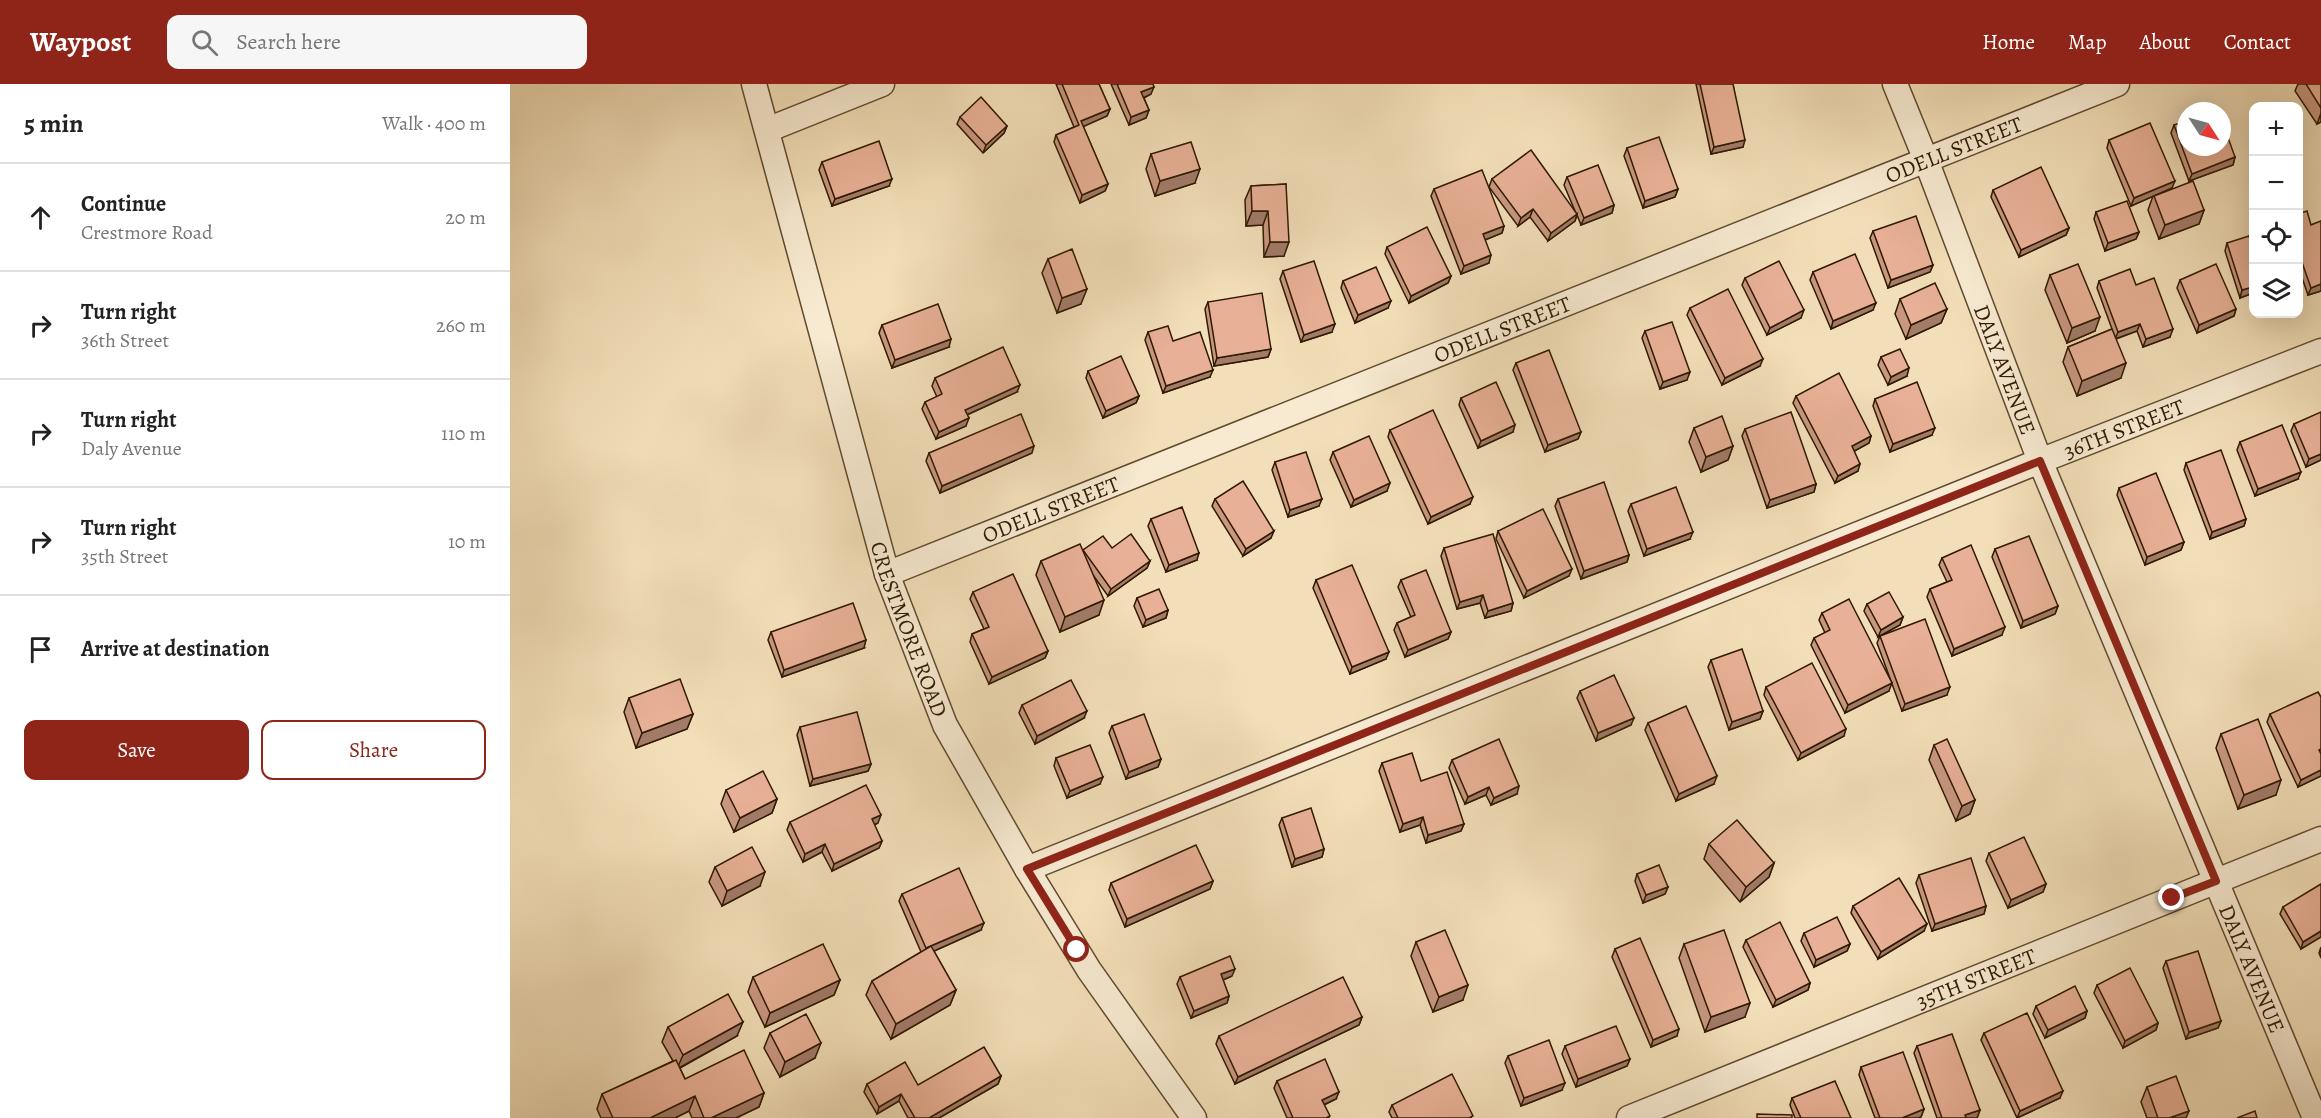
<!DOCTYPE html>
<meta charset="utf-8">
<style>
body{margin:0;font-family:Alegreya,serif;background:#f6f6f6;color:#222}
.controls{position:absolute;right:18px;top:18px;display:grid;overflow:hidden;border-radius:12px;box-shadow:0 6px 24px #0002}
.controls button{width:54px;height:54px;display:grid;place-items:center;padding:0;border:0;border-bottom:2px solid #e0e0e0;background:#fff;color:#222;font:30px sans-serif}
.compass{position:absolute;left:1667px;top:18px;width:54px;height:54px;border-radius:50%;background:#fff;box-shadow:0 6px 24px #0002;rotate:126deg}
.stop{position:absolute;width:18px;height:18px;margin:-14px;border:4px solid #8f2418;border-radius:50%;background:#fff}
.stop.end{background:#8f2418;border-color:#fff;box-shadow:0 2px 6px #0008}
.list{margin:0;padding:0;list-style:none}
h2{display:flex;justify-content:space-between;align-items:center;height:78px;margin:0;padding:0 24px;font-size:26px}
h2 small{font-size:20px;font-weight:400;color:#767676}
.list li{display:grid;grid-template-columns:39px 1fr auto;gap:18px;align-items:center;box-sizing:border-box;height:108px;padding:0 24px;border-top:2px solid #e0e0e0}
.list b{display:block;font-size:22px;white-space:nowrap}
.list p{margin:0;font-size:20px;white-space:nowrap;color:#767676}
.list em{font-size:20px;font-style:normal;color:#767676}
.actions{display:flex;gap:12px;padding:18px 24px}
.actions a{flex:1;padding:14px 0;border:2px solid #8f2418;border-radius:12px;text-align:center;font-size:21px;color:#8f2418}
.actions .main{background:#8f2418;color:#fff}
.icon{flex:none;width:33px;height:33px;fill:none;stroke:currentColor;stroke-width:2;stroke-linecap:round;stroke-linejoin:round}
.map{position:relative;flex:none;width:1811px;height:1034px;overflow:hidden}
header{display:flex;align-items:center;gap:36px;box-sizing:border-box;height:84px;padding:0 30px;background:#8f2418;color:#fff}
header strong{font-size:28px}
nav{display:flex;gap:33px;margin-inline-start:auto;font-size:21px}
.search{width:420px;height:54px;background:#f6f6f6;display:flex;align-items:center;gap:15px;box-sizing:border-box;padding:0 21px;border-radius:12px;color:#767676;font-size:22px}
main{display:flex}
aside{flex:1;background:#fff}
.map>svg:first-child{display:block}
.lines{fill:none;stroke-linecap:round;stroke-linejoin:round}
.street-casing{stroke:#604a2e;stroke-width:27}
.street{stroke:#f7ead1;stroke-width:24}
.wall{fill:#c89781;stroke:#2f1900;stroke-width:1.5}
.shaded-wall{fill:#a27b69;stroke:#2f1900;stroke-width:1.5}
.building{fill:#e8b096;stroke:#2f1900;stroke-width:1.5}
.route{stroke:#8f2418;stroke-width:8}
.labels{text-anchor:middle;stroke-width:5;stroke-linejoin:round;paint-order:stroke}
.street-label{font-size:22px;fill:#2f1900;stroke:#f7ead1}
</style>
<header>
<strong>Waypost</strong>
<div class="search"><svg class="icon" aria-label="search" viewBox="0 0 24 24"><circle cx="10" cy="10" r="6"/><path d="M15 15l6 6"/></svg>Search here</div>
<nav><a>Home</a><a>Map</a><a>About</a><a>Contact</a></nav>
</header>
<main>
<aside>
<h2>5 min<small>Walk · 400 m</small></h2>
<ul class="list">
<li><svg class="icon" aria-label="ahead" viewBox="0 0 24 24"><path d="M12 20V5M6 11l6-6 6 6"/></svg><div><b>Continue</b><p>Crestmore Road</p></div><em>20 m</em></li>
<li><svg class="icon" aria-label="right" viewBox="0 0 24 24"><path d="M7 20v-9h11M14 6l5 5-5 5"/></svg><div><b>Turn right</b><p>36th Street</p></div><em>260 m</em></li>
<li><svg class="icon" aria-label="right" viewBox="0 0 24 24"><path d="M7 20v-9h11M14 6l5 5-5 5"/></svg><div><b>Turn right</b><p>Daly Avenue</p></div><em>110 m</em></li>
<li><svg class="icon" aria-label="right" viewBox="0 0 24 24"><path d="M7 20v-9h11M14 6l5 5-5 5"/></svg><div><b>Turn right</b><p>35th Street</p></div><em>10 m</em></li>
<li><svg class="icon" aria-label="arrive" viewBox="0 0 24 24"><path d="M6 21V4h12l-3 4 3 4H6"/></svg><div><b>Arrive at destination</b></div></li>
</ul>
<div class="actions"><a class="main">Save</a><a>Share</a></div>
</aside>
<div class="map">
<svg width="1811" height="1034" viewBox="0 0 1811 1034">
<rect width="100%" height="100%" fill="#f2deb8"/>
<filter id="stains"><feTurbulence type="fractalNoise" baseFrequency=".00333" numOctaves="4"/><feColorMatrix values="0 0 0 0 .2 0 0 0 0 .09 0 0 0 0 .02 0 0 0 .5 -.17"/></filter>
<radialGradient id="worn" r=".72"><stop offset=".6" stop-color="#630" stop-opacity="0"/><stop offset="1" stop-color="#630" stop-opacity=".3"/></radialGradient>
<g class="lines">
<defs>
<g id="street">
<path id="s1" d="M244 0 377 490 435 641 517 785 579 886 684 1034"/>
<path id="s2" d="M1385 0 1416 76 1530 377 1805 1034"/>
<path d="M257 46 372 0"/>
<path id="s3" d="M377 490 1607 0"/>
<path id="s4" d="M517 785 1530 377 1811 267"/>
<path id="s5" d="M1119 1034 1811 755"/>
</g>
</defs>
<use href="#street" class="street-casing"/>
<use href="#street" class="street"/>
</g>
<g class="wall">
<path d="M546 0H589L600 25 597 32 573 42 598 100 595 107 570 119 544 58 546 51 564 43Z"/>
<path d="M601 0H643L641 10 634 14 639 26 636 34 619 41Z"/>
<path d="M1186 0H1223L1233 63 1201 70Z"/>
<path d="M1788 0H1811V38L1807 40 1785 7Z"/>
<path d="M450 33 497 42 494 49 473 69 447 40Z"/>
<path d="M1664 41 1725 73 1723 81 1679 97 1661 49Z"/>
<path d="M1599 56 1662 104 1649 110 1694 126 1689 140 1649 155 1638 126 1643 112 1621 122 1597 64Z"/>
<path d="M1117 64 1168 105 1165 113 1133 124 1114 72Z"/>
<path d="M641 70 685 99 645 112 636 85Z"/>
<path d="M312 78 379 102 322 122 309 86Z"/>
<path d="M1057 93 1104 121 1102 129 1071 141 1067 131 1065 137 1038 157 1020 133 1008 142 979 103 982 95 1065 127 1054 101Z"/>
<path d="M776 100 774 172 754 173 753 141 736 142 735 116 741 102Z"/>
<path d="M924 105 994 142 992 149 975 156 979 179 951 190 921 112Z"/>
<path d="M1483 106 1559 144 1556 151 1509 173 1481 113Z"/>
<path d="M1586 128 1629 148 1626 155 1595 167 1584 135Z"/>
<path d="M1788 130 1801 141 1811 137V207L1798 211 1788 182Z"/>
<path d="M1363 147 1423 181 1420 188 1378 204 1360 154Z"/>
<path d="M1717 159 1743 166V209L1730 214 1715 167Z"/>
<path d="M877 163 941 192 938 199 899 219 875 170Z"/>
<path d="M538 175 571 220 547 229 532 189Z"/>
<path d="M773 187 822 248 791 258 770 195Z"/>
<path d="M1303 188 1363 226 1321 245 1300 196Z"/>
<path d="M1540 191 1585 247 1557 259 1535 206Z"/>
<path d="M1235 194 1291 234 1257 251 1232 201Z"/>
<path d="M1670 196 1726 225 1724 232 1687 249 1667 204Z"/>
<path d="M833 197 878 224 845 239 831 204Z"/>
<path d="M1589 197 1626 201 1660 253 1633 263 1627 247 1606 255 1611 294 1567 312 1553 278 1558 263 1602 245 1587 204Z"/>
<path d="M1390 215 1437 225 1431 239 1396 255 1385 230Z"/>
<path d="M698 218 761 265 758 273 704 282 695 225Z"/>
<path d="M1180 224 1250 282 1212 301 1177 231Z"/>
<path d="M372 241 439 263 382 284 369 249Z"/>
<path d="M1135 247 1177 296 1150 305 1132 254Z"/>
<path d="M638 248 663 257 700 293 653 309 635 256Z"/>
<path d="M1371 273 1397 292 1378 301 1368 281Z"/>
<path d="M1006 279 1071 348 1068 355 1035 368 1003 286Z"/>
<path d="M578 287 629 312 626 319 593 334 576 294Z"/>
<path d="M425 294 507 308 457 331 456 342 426 355 412 325 415 318 427 313 422 302Z"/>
<path d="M1286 312 1361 352 1359 359 1344 367 1348 387 1325 399 1283 319Z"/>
<path d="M951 314 1003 348 968 364 949 321Z"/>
<path d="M1365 315 1422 351 1380 368 1363 322Z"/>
<path d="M1784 340 1811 376 1796 383 1781 347Z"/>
<path d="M1184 344 1223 362 1218 376 1191 388 1179 358Z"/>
<path d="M1235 345 1306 400 1304 408 1257 424 1232 352Z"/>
<path d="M880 346 960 420 918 440 878 353Z"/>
<path d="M1730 358 1788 395 1745 412 1727 366Z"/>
<path d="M823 368 877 407 841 423 820 376Z"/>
<path d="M419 369H522L430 409 416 377Z"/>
<path d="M765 378 809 422 778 433 762 386Z"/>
<path d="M1676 379 1736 435 1734 442 1700 455 1674 386Z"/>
<path d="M1609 404 1674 458 1671 466 1635 481 1607 411Z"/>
<path d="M705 415 761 454 733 472 702 422Z"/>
<path d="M1048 415 1119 471 1117 478 1071 495 1045 422Z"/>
<path d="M1121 420 1180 455 1134 472 1118 427Z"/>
<path d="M641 435 687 476 656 488 638 442Z"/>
<path d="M988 447 1059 492 1014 514 986 455Z"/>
<path d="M602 464 640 477 637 484 598 512 583 491 589 531 550 548 526 491 531 477 573 467V466Z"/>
<path d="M934 464 1003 519 1001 527 975 534 970 519 947 525 931 472Z"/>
<path d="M1485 465 1548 522 1545 530 1511 544 1482 473Z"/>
<path d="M1432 474 1492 551 1442 572 1417 513 1420 505 1437 498 1429 481Z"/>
<path d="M806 496 876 575 840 590 803 504Z"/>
<path d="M891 496 941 548 938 555 895 573 884 546 887 539 901 533 888 503Z"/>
<path d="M463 508 538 567 535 574 479 600 460 558 462 550 474 545 460 515Z"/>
<path d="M627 514 658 526 656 534 633 543 624 522Z"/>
<path d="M1357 520 1393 533 1390 541 1368 553 1354 527Z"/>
<path d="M1312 529 1379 607 1335 629 1301 561 1304 554 1315 549 1309 536Z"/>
<path d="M261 548 354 564 272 593 258 556Z"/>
<path d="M1370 552 1437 611 1392 627 1367 559Z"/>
<path d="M1201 576 1253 627 1250 635 1219 646 1198 583Z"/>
<path d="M1256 603 1334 652 1288 676 1254 611Z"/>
<path d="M1070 607 1121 641 1086 657 1067 614Z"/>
<path d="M1811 613V692L1788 703 1757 638 1760 630Z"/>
<path d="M119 614 183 630 177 645 126 664 114 628Z"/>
<path d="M512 621 574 634 525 660 509 629Z"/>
<path d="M1138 639 1204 700 1166 717 1135 646Z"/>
<path d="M602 642 651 675 648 683 616 695 599 649Z"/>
<path d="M290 643 361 680 358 687 300 702 287 651Z"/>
<path d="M1711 650 1766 711 1728 725 1706 664Z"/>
<path d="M1424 661 1465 716 1460 730 1446 737 1419 676Z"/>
<path d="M546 674 590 700 557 714 544 682Z"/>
<path d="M942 676 1007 710 981 721 976 711 955 720 939 684Z"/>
<path d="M872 679 911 697 954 740 951 747 916 759 910 741 890 748 869 687Z"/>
<path d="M216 706 267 715 262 729 224 748 211 720Z"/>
<path d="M772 734 814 765 812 773 782 783 769 741Z"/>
<path d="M280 738 368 739 364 741 372 757 369 764 322 787 312 768 293 778 277 746Z"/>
<path d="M1199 760 1264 779 1259 793 1230 818 1194 775Z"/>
<path d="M1479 769 1536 800 1533 808 1498 824 1476 777Z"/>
<path d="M205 783 250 802 212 822 199 798Z"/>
<path d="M1127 790 1158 803 1155 810 1133 819 1125 797Z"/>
<path d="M1409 791 1476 822 1474 830 1422 847 1406 799Z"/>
<path d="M703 797 700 805 615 843 599 806 601 799Z"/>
<path d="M392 810 471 846 424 867 446 906 440 921 381 955 356 911 362 897 411 868 389 817Z"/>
<path d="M1343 822 1414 847 1368 875 1341 829Z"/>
<path d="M1773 823 1811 853 1791 865 1770 830Z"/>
<path d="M1294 849 1340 860 1337 867 1304 883 1291 857Z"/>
<path d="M1236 856 1300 899 1298 906 1263 923 1233 863Z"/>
<path d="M906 858 953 916 923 928 901 872Z"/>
<path d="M1174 860 1235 933 1195 948 1169 874Z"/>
<path d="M1811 863V874L1809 869Z"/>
<path d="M1105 865 1167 952 1141 963 1102 873Z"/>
<path d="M1656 877 1711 937 1708 944 1676 955 1653 884Z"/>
<path d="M722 892 713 896 719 912 717 919 681 934 667 900 670 893Z"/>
<path d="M243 893 330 896 324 911 255 943 238 908Z"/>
<path d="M1587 901 1648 939 1646 946 1613 964 1584 909Z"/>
<path d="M1526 922 1577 927 1575 934 1535 954 1523 930Z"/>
<path d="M852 933 849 941 725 1000 706 960 709 952Z"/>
<path d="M158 943 227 952 170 984 175 995 254 1009 249 1023 226 1034H182L179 1027 165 1034H91L87 1025 92 1010 163 977 152 958Z"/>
<path d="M260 949 305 974 270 993 254 964Z"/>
<path d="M1474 949 1550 1014 1507 1034 1471 956Z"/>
<path d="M1055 962 1120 975 1117 982 1066 1003 1052 970Z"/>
<path d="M1407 962 1470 1026 1467 1034H1427L1404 969Z"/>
<path d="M998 972 1052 1006 1011 1022 995 979Z"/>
<path d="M1351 983 1414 1025 1411 1033 1408 1034H1365L1349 991Z"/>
<path d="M491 992 488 1000 429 1034H398L389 1017 367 1030 354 1008 357 1000 408 1001Z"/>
<path d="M767 997 826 1015 814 1021 819 1034H777L764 1004Z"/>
<path d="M1637 1003 1676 1034H1637L1631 1018Z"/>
<path d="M1282 1014 1341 1034H1285L1280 1021Z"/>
<path d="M882 1021 962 1034H882L879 1028Z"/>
</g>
<g class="shaded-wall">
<path d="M644 3 641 10 629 16 631 8Z"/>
<path d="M600 25 597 32 568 45 571 37Z"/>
<path d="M639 26 636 34 619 41 621 33Z"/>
<path d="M1811 29V38L1807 40Z"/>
<path d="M497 42 494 49 473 69 476 61Z"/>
<path d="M1235 56 1233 63 1201 70 1204 63Z"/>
<path d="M1725 73 1723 81 1679 97 1682 90Z"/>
<path d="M690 85 685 99 645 112 650 97Z"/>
<path d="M382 95 379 102 322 122 325 115Z"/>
<path d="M1665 97 1662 104 1621 122 1624 114Z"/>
<path d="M598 100 595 107 570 119 572 111Z"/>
<path d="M1168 105 1165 113 1133 124 1135 117Z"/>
<path d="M1104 121 1102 129 1071 141 1074 134Z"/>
<path d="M1023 125 1020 133 1008 142 1011 134Z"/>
<path d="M1694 126 1689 140 1649 155 1655 141Z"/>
<path d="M742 127H758L753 141 736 142Z"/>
<path d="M1067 130 1065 137 1038 157 1041 149Z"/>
<path d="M994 142 992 149 970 158 973 150Z"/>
<path d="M1559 144 1556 151 1509 173 1511 166Z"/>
<path d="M1629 148 1626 155 1595 167 1598 159Z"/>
<path d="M760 158H779L774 172 754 173Z"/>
<path d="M981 171 979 179 951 190 954 182Z"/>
<path d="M1423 181 1420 188 1378 204 1381 196Z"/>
<path d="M941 192 938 199 899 219 901 212Z"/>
<path d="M1811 200V207L1798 211 1801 204Z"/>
<path d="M1743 203V209L1730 214 1732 206Z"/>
<path d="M577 205 571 220 547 229 552 214Z"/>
<path d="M881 217 878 224 845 239 848 231Z"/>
<path d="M1366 219 1363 226 1321 245 1323 237Z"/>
<path d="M1437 225 1431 239 1396 255 1401 241Z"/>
<path d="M1726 225 1724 232 1687 249 1689 241Z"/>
<path d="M1294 226 1291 234 1257 251 1260 244Z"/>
<path d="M1590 233 1585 247 1557 259 1562 244Z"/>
<path d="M825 240 822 248 791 258 794 251Z"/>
<path d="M1630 240 1627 247 1605 255 1608 248Z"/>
<path d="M1663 245 1660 253 1633 263 1636 255Z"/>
<path d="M441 255 439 263 382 284 385 276Z"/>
<path d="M761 265 758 273 704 282 707 274Z"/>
<path d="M1253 275 1250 282 1212 301 1215 294Z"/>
<path d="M1616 279 1611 294 1567 312 1572 297Z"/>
<path d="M1399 284 1397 292 1378 301 1381 293Z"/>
<path d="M703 286 700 293 653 309 656 302Z"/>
<path d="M1180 288 1177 296 1150 305 1153 298Z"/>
<path d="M510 301 507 308 452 333 455 326Z"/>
<path d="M629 312 626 319 593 334 596 327Z"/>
<path d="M459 334 456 342 426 355 429 348Z"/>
<path d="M1005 341 1003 348 968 364 971 357Z"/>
<path d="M1425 344 1422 351 1380 368 1383 360Z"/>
<path d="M1071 348 1068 355 1035 368 1038 361Z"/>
<path d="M1361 352 1359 359 1339 370 1342 362Z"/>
<path d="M524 362 522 369 430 409 432 402Z"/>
<path d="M1223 362 1218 376 1191 388 1196 373Z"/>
<path d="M1811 370V376L1796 383 1799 375Z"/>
<path d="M1350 380 1348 387 1325 399 1328 392Z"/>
<path d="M1791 388 1788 395 1745 412 1748 405Z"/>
<path d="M880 399 877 407 841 423 844 416Z"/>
<path d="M1306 400 1304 408 1257 424 1260 416Z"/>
<path d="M963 413 960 420 918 440 921 433Z"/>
<path d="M812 415 809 422 778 433 780 426Z"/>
<path d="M1736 435 1734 442 1700 455 1702 448Z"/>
<path d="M764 447 761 454 733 472 736 465Z"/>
<path d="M1183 448 1180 455 1134 472 1137 465Z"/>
<path d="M1674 458 1671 466 1635 481 1637 473Z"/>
<path d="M689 469 687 476 656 488 659 481Z"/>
<path d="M1119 471 1117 478 1071 495 1074 487Z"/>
<path d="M640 477 637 484 598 512 601 505Z"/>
<path d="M1062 485 1059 492 1014 514 1017 507Z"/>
<path d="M973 511 970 519 947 525 950 518Z"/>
<path d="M594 516 589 531 550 548 555 533Z"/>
<path d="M1003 519 1001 527 975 534 978 527Z"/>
<path d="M1548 522 1545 530 1511 544 1513 537Z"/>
<path d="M658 526 656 534 633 543 636 536Z"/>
<path d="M1393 533 1390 541 1368 553 1371 546Z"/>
<path d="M1495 543 1492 551 1442 572 1444 565Z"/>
<path d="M941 548 938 555 895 573 898 566Z"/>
<path d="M356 556 354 564 272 593 274 586Z"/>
<path d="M538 567 535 574 479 600 482 593Z"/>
<path d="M879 568 876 575 840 590 842 583Z"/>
<path d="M1382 599 1379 607 1335 629 1338 621Z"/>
<path d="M1440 603 1437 611 1392 627 1395 620Z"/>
<path d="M577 627 574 634 525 660 527 652Z"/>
<path d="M1253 627 1250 635 1219 646 1222 638Z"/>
<path d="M183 630 177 645 126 664 132 649Z"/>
<path d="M1124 634 1121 641 1086 657 1088 649Z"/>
<path d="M1336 645 1334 652 1288 676 1291 669Z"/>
<path d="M651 675 648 683 616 695 619 688Z"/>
<path d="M361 680 358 687 300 702 303 695Z"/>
<path d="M1811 686V692L1788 703 1791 696Z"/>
<path d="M1207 692 1204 700 1166 717 1169 710Z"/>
<path d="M593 693 590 700 557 714 560 707Z"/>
<path d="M1771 696 1766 711 1728 725 1734 711Z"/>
<path d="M1009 702 1007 710 981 721 984 714Z"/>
<path d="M979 703 976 711 955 720 958 713Z"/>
<path d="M267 715 262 729 224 748 230 734Z"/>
<path d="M1465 716 1460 730 1446 737 1452 722Z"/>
<path d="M371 731 368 739 359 743 362 735Z"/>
<path d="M913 733 910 741 890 748 893 740Z"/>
<path d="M954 740 951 747 916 759 918 751Z"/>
<path d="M372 757 369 764 322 787 324 780Z"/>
<path d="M315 760 312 768 293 778 295 770Z"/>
<path d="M814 765 812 773 782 783 785 775Z"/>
<path d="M1264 779 1259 793 1230 818 1236 803Z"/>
<path d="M255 788 250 802 212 822 217 807Z"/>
<path d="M703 797 700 805 615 843 617 835Z"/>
<path d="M1536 800 1533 808 1498 824 1501 816Z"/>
<path d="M1158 803 1155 810 1133 819 1136 811Z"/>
<path d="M1476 822 1474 830 1422 847 1425 840Z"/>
<path d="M474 839 471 846 413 872 416 864Z"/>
<path d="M1417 840 1414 847 1368 875 1371 868Z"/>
<path d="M1811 847V853L1791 865 1793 858Z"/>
<path d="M1340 860 1337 867 1304 883 1306 876Z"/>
<path d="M725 885 722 892 708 898 711 890Z"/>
<path d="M330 896 324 911 255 943 260 929Z"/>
<path d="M1300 899 1298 906 1263 923 1266 916Z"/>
<path d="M958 901 953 916 923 928 929 913Z"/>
<path d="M446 906 440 921 381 955 386 940Z"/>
<path d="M719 912 717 919 681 934 684 927Z"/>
<path d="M1240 919 1235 933 1195 948 1201 933Z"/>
<path d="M1577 927 1575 934 1535 954 1538 946Z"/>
<path d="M852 933 849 941 725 1000 728 993Z"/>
<path d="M1711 937 1708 944 1676 955 1679 948Z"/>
<path d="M233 938 227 952 167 985 173 971Z"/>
<path d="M1648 939 1646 946 1613 964 1615 957Z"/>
<path d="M1169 945 1167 952 1141 963 1143 956Z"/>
<path d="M311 959 305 974 270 993 275 978Z"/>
<path d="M1120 975 1117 982 1066 1003 1068 995Z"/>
<path d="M491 992 488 1000 429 1034H419Z"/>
<path d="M1055 999 1052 1006 1011 1022 1014 1014Z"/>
<path d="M1553 1007 1550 1014 1507 1034 1510 1027Z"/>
<path d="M829 1008 826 1015 809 1023 812 1016Z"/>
<path d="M254 1009 249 1023 226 1034H201Z"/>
<path d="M391 1010 389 1017 367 1030 369 1023Z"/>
<path d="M185 1012 179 1027 165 1034H140Z"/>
<path d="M1414 1025 1411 1033 1408 1034H1392Z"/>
<path d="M1470 1026 1467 1034H1454L1455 1031Z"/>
<path d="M1679 1027 1676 1034H1659Z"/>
</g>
<g class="building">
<path d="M552 0H589L600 25 571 37 598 100 572 111 546 51 569 41Z"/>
<path d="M607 0H643L644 3 631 8 639 26 621 33Z"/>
<path d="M1190 0H1223L1235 56 1204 63Z"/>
<path d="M1796 0H1811V24Z"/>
<path d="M471 13 497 42 476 61 450 33Z"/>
<path d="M1676 37V63H1712V37L1725 73 1682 90 1664 41Z"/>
<path d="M1640 39 1665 97 1624 114 1599 56Z"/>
<path d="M1149 53 1168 105 1135 117 1117 64Z"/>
<path d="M369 57 382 95 325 115 312 78Z"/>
<path d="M681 58 690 85 650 97 641 70Z"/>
<path d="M1021 66 1067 130 1041 149 1023 125 1011 134 982 95Z"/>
<path d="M1088 81 1104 121 1074 134 1057 93Z"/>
<path d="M1531 83 1559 144 1511 166 1483 106Z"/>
<path d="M972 86 994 142 973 150 981 171 954 182 924 105Z"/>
<path d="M1683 97 1694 126 1655 141 1644 112Z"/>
<path d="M776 100 779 158H760L758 127H742L741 102Z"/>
<path d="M1617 117 1629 148 1598 159 1586 128Z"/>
<path d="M1797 127 1801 141 1811 137V200L1801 204 1788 167V130Z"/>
<path d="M1406 132 1423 181 1381 196 1363 147Z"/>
<path d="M917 143 941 192 901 212 877 163Z"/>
<path d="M1739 152 1743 166V203L1732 206 1717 159Z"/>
<path d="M562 165 577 205 552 214 538 175Z"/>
<path d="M1345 170 1366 219 1323 237 1303 188Z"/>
<path d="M804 177 825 240 794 251 773 187Z"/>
<path d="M1269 177 1294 226 1260 244 1235 194Z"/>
<path d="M1568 180 1590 233 1562 244 1540 191Z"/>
<path d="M1706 180 1726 225 1689 241 1670 196Z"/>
<path d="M866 183 881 217 848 231 833 197Z"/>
<path d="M1620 185 1626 201 1644 194 1663 245 1636 255 1630 240 1608 248 1589 197Z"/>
<path d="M1425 199 1437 225 1401 241 1390 215Z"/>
<path d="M1218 205 1253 275 1215 294 1180 224Z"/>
<path d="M752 209 761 265 707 274 698 218Z"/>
<path d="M428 220 441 255 385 276 372 241Z"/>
<path d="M1162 238 1180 288 1153 298 1135 247Z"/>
<path d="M658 242 663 257 690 248 703 286 656 302 638 248Z"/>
<path d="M1602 245 1616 279 1572 297 1558 263Z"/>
<path d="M493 263 510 301 455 326 459 334 429 348 415 318 432 310 425 294Z"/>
<path d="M1390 265 1399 284 1381 293 1371 273Z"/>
<path d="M1039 266 1071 348 1038 361 1006 279Z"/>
<path d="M611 272 629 312 596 327 578 287Z"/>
<path d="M1329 289 1361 352 1342 362 1350 380 1328 392 1286 312Z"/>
<path d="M986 298 1005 341 971 357 951 314Z"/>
<path d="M1407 298 1425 344 1383 360 1365 315Z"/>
<path d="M923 326 963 413 921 433 880 346Z"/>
<path d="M1281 328 1306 400 1260 416 1235 345Z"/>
<path d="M1811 328V370L1799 375 1784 340Z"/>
<path d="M511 330 524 362 432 402 419 369Z"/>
<path d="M1212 332 1223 362 1196 373 1184 344Z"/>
<path d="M1772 341 1791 388 1748 405 1730 358Z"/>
<path d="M859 352 880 399 844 416 823 368Z"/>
<path d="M1711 366 1736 435 1702 448 1676 379Z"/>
<path d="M796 368 812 415 780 426 765 378Z"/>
<path d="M1646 389 1674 458 1637 473 1609 404Z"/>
<path d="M733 397 764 447 736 465 705 415Z"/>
<path d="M1094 398 1119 471 1074 487 1048 415Z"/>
<path d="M1166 403 1183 448 1137 465 1121 420Z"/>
<path d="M672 423 689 469 659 481 641 435Z"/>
<path d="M1033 425 1062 485 1017 507 988 447Z"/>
<path d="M621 450 640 477 601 505 573 466 593 452 602 464Z"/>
<path d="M983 450 1003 519 978 527 973 511 950 518 934 464Z"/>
<path d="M1519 452 1548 522 1513 537 1485 465Z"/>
<path d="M570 460 594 516 555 533 531 477Z"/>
<path d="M1461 461 1495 543 1444 565 1420 505 1442 496 1432 474Z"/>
<path d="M842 481 879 568 842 583 806 496Z"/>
<path d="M916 486 941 548 898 566 887 539 905 531 891 496Z"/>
<path d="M503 490 538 567 482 593 462 550 479 543 463 508Z"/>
<path d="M649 505 658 526 636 536 627 514Z"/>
<path d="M1379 508 1393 533 1371 546 1357 520Z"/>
<path d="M1339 515 1382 599 1338 621 1304 554 1320 546 1312 529Z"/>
<path d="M343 519 356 556 274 586 261 548Z"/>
<path d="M1415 535 1440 603 1395 620 1370 552Z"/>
<path d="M1232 565 1253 627 1222 638 1201 576Z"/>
<path d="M1302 579 1336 645 1291 669 1256 603Z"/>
<path d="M1104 591 1124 634 1088 649 1070 607Z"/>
<path d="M170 595 183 630 132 649 119 614Z"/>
<path d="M561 596 577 627 527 652 512 621Z"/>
<path d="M1808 608 1811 613V665L1809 666 1811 670V686L1791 696 1760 630Z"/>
<path d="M1176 622 1207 692 1169 710 1138 639Z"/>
<path d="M347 628 361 680 303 695 290 643Z"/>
<path d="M634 630 651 675 619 688 602 642Z"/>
<path d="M1748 635 1771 696 1734 711 1711 650Z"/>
<path d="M989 655 1009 702 984 714 979 703 958 713 942 676Z"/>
<path d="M1437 655 1465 716 1452 722 1424 661Z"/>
<path d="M580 661 593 693 560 707 546 674Z"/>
<path d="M902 669 911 697 937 688 954 740 918 751 913 733 893 740 872 679Z"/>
<path d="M253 687 267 715 230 734 216 706Z"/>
<path d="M356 701 371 731 362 735 372 757 324 780 315 760 295 770 280 738Z"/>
<path d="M801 724 814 765 785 775 772 734Z"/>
<path d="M1227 736 1264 779 1236 803 1199 760Z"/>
<path d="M1514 753 1536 800 1501 816 1479 769Z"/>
<path d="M686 761 703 797 617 835 601 799Z"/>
<path d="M242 763 255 788 217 807 205 783Z"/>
<path d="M1461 774 1476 822 1425 840 1409 791Z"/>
<path d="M1149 781 1158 803 1136 811 1127 790Z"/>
<path d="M449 784 474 839 416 864 392 810Z"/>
<path d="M1389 794 1417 840 1371 868 1343 822Z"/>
<path d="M1811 800V847L1793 858 1773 823Z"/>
<path d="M1327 833 1340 860 1306 876 1294 849Z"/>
<path d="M1270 838 1300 899 1266 916 1236 856Z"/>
<path d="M935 846 958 901 929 913 906 858Z"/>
<path d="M1214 846 1240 919 1201 933 1174 860Z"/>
<path d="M1130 854 1169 945 1143 956 1105 865Z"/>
<path d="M313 860 330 896 260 929 243 893Z"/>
<path d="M421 862 446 906 386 940 362 897Z"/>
<path d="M1688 867 1711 937 1679 948 1656 877Z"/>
<path d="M720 872 725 885 711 890 719 912 684 927 670 893Z"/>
<path d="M1620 884 1648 939 1615 957 1587 901Z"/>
<path d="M833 893 852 933 728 993 709 952Z"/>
<path d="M1565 902 1577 927 1538 946 1526 922Z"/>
<path d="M218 910 233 938 173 971 158 943Z"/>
<path d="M1517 929 1553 1007 1510 1027 1474 949Z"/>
<path d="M296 930 311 959 275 978 260 949Z"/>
<path d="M1106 942 1120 975 1068 995 1055 962Z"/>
<path d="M1442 950 1470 1026 1455 1031 1456 1034H1432L1407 962Z"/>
<path d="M1039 956 1055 999 1014 1014 998 972Z"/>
<path d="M474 963 491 992 419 1034H405L391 1010 369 1023 357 1000 395 978 408 1001Z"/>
<path d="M234 966 254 1009 201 1034H194L185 1012 140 1034H103L92 1010 166 976 175 995Z"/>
<path d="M1393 968 1414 1025 1392 1034H1370L1351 983Z"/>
<path d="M815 975 829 1008 812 1016 820 1032 816 1034H783L767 997Z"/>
<path d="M942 990 963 1032 959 1034H888L882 1021Z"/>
<path d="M1666 992 1679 1027 1659 1034H1648L1637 1003Z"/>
<path d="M1325 997 1341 1034H1291L1282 1014Z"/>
<path d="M1745 1027 1747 1034H1727Z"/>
<path d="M1247 1030 1282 1031V1034H1247Z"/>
</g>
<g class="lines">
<path class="route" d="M567 866 517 785 1530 377 1706 797 1662 814"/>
</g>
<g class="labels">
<g class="street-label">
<text dy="8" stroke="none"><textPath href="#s3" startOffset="1148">ODELL STREET</textPath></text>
<text dy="8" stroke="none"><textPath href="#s3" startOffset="662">ODELL STREET</textPath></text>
<text dy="8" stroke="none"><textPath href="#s2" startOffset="306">DALY AVENUE</textPath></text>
<text dy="8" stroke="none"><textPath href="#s4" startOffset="1182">36TH STREET</textPath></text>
<text dy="8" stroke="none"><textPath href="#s3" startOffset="176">ODELL STREET</textPath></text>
<text dy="8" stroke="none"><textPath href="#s1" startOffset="567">CRESTMORE ROAD</textPath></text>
<text dy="8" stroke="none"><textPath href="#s2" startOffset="954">DALY AVENUE</textPath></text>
<text dy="8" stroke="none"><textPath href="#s5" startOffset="374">35TH STREET</textPath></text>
</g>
</g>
<rect width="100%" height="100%" filter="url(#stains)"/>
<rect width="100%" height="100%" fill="url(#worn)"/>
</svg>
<div class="controls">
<button>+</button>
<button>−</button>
<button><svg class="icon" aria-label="locate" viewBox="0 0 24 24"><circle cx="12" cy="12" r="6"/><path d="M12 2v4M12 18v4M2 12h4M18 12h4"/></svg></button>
<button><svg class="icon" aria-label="layers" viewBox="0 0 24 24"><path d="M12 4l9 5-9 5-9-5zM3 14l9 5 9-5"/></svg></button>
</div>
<svg class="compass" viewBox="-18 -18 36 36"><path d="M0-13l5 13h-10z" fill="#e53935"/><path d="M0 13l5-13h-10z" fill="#767676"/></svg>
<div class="stop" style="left:567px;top:866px"></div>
<div class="stop end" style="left:1662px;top:814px"></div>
</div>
</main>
